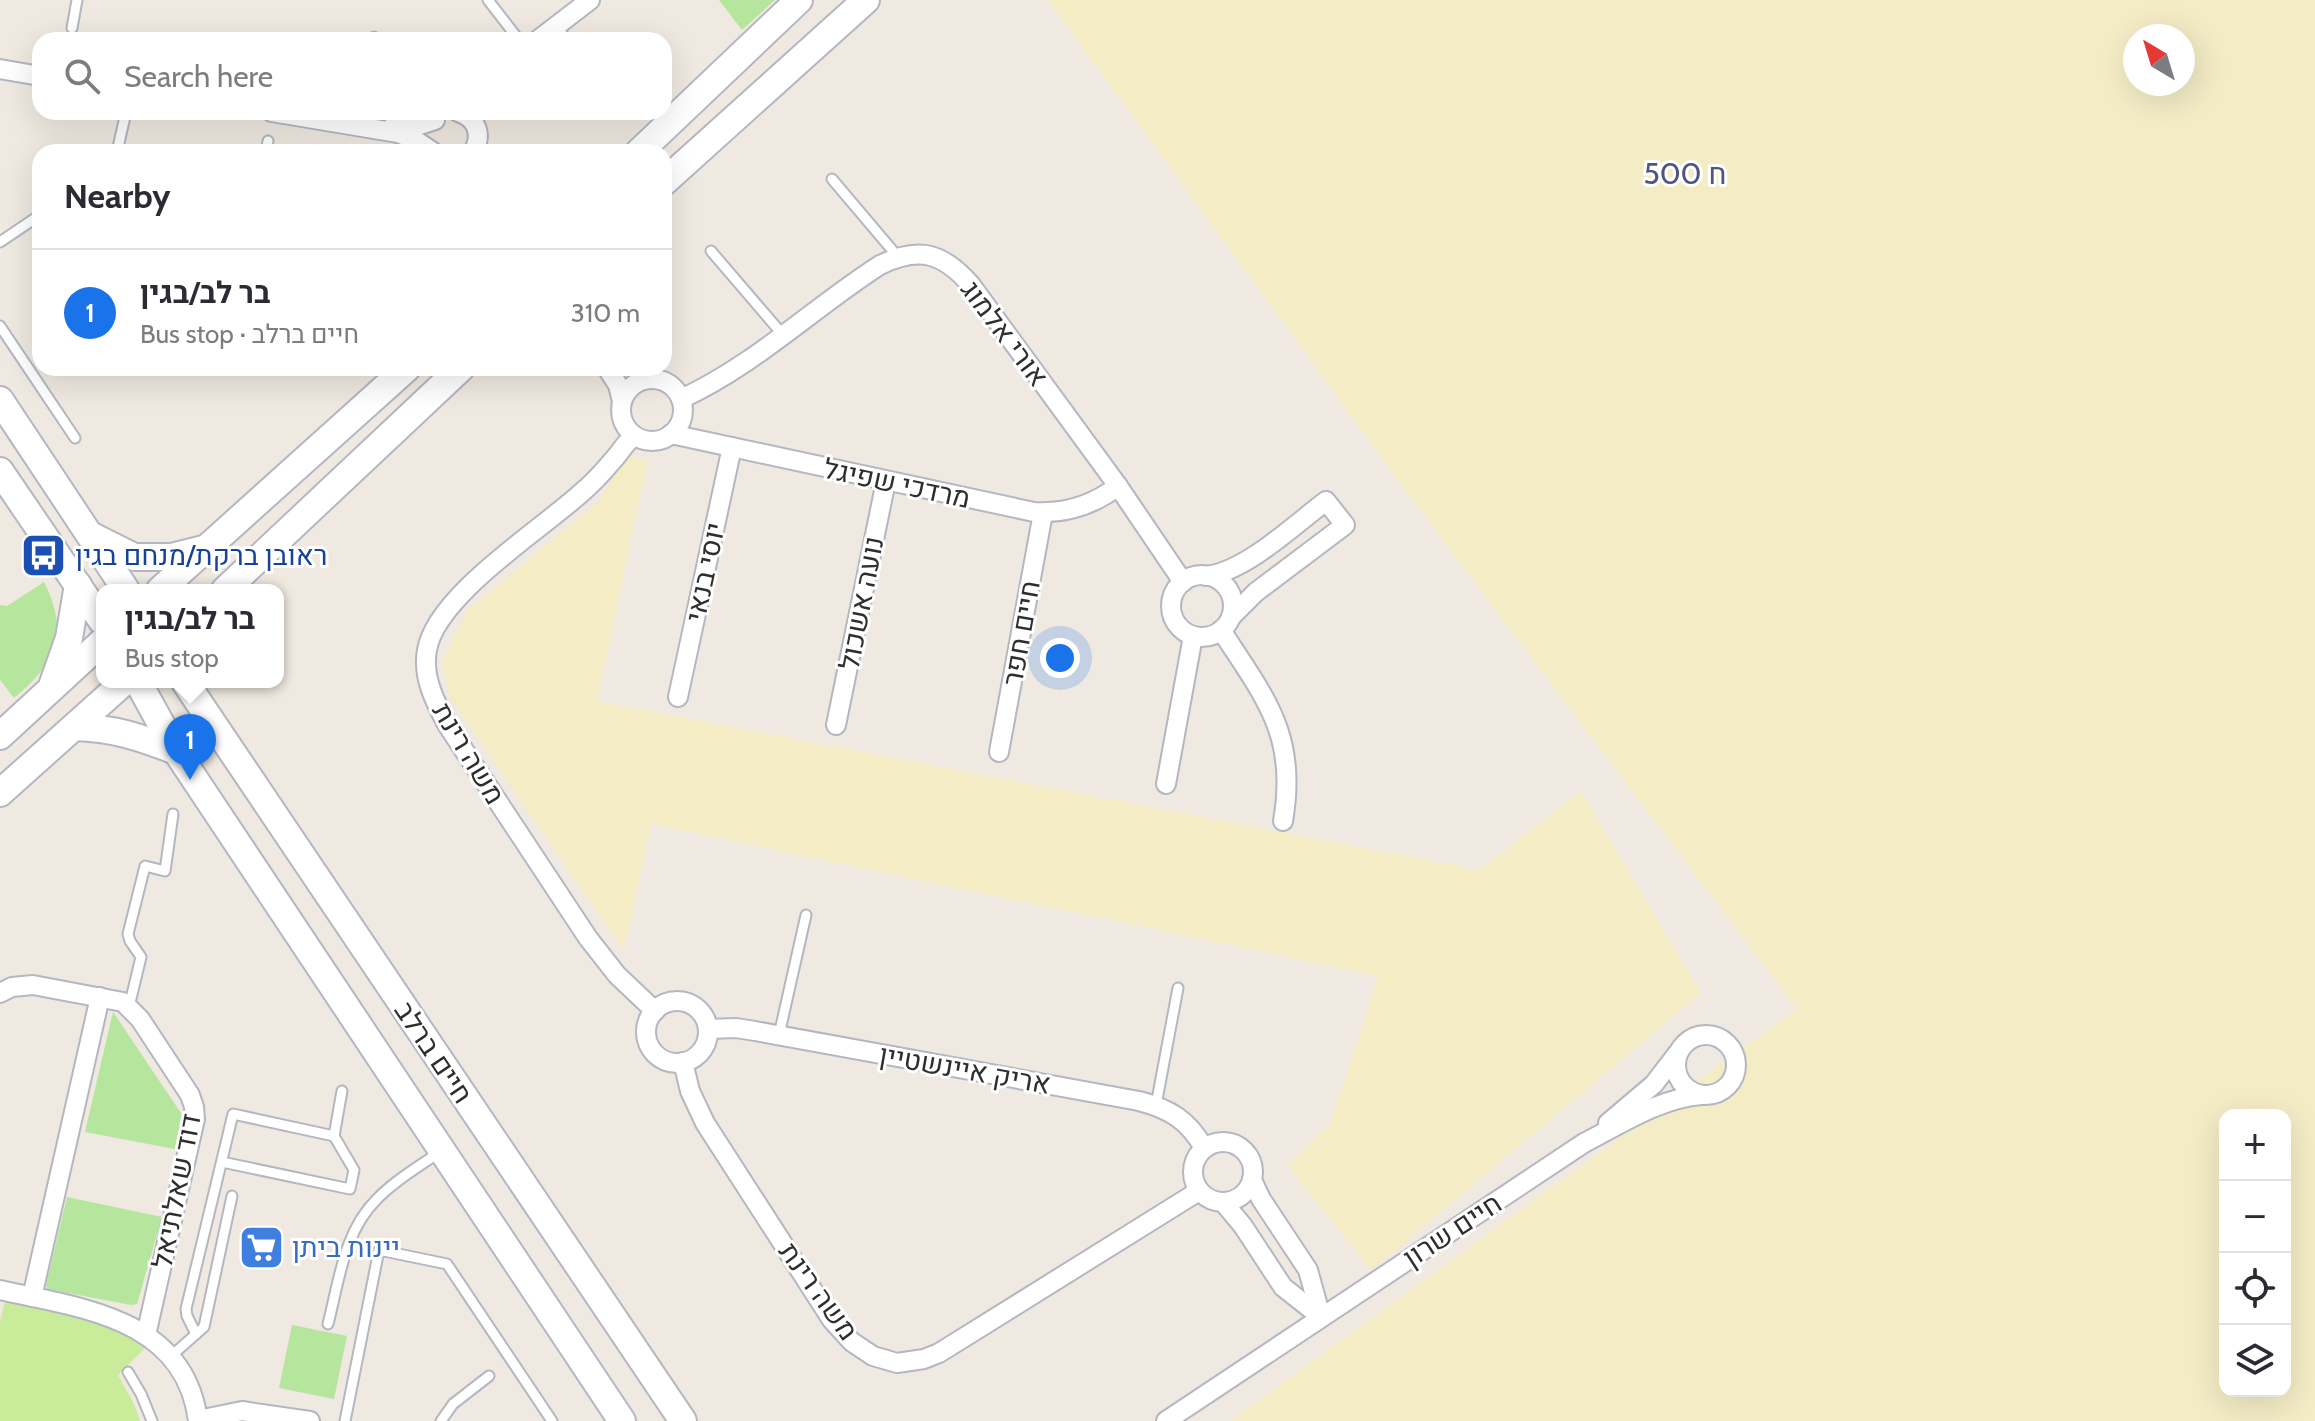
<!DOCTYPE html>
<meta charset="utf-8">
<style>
body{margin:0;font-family:Cabin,Heebo,sans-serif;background:#f2f2f3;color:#2b2b33}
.controls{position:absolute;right:24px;bottom:24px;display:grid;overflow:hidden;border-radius:16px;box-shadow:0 8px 32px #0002}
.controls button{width:72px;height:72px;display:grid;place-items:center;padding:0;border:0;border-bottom:2px solid #e1e1e2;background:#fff;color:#2b2b33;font:40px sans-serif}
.compass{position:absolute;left:2123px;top:24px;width:72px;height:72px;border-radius:50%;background:#fff;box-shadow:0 8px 32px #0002;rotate:322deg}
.you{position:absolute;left:1060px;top:658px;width:28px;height:28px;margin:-20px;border:6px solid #fff;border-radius:50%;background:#1a73e8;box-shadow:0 0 0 12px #1a73e833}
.badge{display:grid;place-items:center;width:52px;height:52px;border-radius:50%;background:#1a73e8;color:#fff;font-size:26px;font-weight:700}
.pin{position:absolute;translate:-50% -66px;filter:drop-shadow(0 2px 4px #0008)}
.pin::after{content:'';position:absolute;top:42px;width:28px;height:24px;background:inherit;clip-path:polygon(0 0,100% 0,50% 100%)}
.popup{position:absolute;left:96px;top:584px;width:188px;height:104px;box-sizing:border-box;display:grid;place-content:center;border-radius:16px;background:#fff;filter:drop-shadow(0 2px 6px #0005);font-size:26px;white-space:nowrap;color:#7c7c81}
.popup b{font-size:30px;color:#2b2b33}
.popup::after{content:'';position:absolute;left:50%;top:100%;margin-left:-16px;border:16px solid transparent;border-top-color:#fff}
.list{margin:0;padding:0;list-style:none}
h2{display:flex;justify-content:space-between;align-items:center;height:104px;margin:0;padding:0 32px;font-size:34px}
h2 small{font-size:26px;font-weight:400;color:#7c7c81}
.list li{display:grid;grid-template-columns:52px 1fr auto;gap:24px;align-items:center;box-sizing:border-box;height:128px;padding:0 32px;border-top:2px solid #e1e1e2}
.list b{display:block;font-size:30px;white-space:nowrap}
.list p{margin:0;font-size:26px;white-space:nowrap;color:#7c7c81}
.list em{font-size:26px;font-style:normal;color:#7c7c81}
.icon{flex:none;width:44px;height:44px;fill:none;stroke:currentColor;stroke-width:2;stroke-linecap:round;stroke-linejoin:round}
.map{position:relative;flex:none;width:2315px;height:1421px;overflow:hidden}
.search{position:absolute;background:#fff;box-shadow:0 8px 32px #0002;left:32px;top:32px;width:640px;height:88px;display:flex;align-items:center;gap:20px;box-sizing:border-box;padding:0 28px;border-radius:24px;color:#7c7c81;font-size:30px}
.panel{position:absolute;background:#fff;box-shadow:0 8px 32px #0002;left:32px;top:144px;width:640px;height:232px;border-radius:24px}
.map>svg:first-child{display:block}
.green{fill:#b6e59e}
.sand{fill:#f3ecc5;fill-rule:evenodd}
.pitch{fill:#c9ec9a}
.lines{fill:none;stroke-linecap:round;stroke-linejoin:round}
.lane-casing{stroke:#b4b7c1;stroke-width:13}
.street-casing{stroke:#b4b7c1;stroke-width:22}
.secondary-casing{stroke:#b4b7c1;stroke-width:30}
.lane{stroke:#fff;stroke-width:9}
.street{stroke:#fff;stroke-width:18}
.secondary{stroke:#fff;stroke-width:26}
.labels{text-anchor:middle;stroke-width:6;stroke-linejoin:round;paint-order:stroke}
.street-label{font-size:28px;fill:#2e2e2e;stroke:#fff}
.transit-label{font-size:28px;fill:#164399;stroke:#fff;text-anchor:start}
.shop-label{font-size:28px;fill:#366cbe;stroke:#fff;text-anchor:start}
.neighbourhood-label{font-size:30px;fill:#4d5680;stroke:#fff}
</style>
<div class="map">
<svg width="2315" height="1421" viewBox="0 0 2315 1421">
<rect width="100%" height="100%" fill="#efe9e1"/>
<g class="green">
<path d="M719 0H775L742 30Z"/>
<path d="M44 582C70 633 56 664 14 698L0 680V605L7 606Z"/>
<path d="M113 1012 183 1116 175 1149 85 1132Z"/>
<path d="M67 1197 162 1217 137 1304 131 1305 47 1289 46 1285Z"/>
<path d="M292 1325 347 1336 334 1399 279 1388Z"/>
</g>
<g class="sand">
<path d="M1048 0H2315V1421H1230L1797 1009 1411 498ZM2135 36H2183V84H2135ZM2225 1115H2285V1391H2225Z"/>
<path d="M628 456 648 460 597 701 1480 870 1581 791 1701 993 1372 1270 1287 1166 1330 1124 1378 976 651 824 624 951 449 696 442 662 467 611 599 501Z"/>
</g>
<path class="pitch" d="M5 1301 103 1324 124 1333 145 1348 118 1375 134 1404 140 1421H0V1321Z"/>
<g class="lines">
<defs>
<g id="lane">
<path d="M488 0 519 40"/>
<path d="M556 26 567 40"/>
<path d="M72 28 77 0"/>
<path d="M374 40V37"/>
<path d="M117 152 126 112"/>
<path d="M266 152 268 141"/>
<path d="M832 179 898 257"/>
<path d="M0 242 40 215"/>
<path d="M711 251 783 335"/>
<path d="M0 326 75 438"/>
<path d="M129 1007 141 957 130 941 128 934 145 866 165 871 173 814"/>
<path d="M779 1035 806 915"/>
<path d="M1156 1105 1178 988"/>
<path d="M222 1162 350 1189 354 1170 334 1136 342 1091"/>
<path d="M328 1324C339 1281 344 1231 377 1199 395 1180 420 1166 441 1151"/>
<path d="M196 1334 187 1316 186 1309 233 1114 334 1136"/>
<path d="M170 1357 204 1327 232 1196"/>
<path d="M128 1372 141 1394 152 1421"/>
<path d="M345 1421 379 1250 447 1264 552 1421"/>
<path d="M441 1421 453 1404 489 1376"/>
</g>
<g id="street">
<path d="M538 40 590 0"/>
<path d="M0 69 40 76"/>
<path d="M272 112 398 133 415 140 433 152"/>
<path d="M458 112C477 118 483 135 473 152"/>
<path d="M391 128 417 126 435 120"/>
<path d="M607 368 618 385 622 401"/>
<circle cx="652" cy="410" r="31"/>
<path d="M681 399C755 365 813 308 880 265 920 246 943 253 971 285L1118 486 1183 582"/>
<path d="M671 434 1034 512C1065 514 1092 506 1118 486"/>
<path d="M634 436C626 442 621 451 614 459 604 471 592 484 580 494 539 531 436 596 427 650 422 677 435 702 448 726L588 938 617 975 655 1011"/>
<circle cx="1202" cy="606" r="31"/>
<path d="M1206 576C1245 572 1294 525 1326 501L1345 525 1256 592 1231 617"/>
<path d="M1221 630C1265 698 1298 735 1283 821"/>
<path d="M678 697 732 447"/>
<path d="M836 725 886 481"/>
<path d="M999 752 1043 513"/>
<path d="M1166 784 1193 636"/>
<path d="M0 993 12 987 33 985 123 1002 140 1019 190 1095 194 1107 195 1119 146 1335"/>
<circle cx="677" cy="1032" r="31"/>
<path d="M708 1029 736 1028 755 1031 1139 1101C1170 1109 1188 1120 1204 1148"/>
<circle cx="1706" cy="1065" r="30"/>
<path d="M683 1062 690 1091 705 1123 832 1320 852 1342 873 1356 897 1363 924 1359 939 1353 1199 1191"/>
<path d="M1608 1123 1654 1084 1677 1054"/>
<circle cx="1223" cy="1172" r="30"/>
<path d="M1252 1180 1261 1199 1308 1270 1321 1317"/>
<path d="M1223 1202 1243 1226 1283 1287 1321 1317"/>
<path d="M0 1290C81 1308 185 1318 198 1421"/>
<path d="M32 1297 100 997"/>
<path d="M198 1420 242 1411 310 1421"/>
<path d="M1166 1421 1584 1143C1621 1124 1660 1098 1702 1095"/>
</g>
<g id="secondary">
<path d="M639 152 799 0"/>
<path d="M664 182 866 0"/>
<path d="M0 400 126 590"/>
<path d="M0 471 102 621"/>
<path d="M92 536 134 557H171L203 549"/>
<path d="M160 590 407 368"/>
<path d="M225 590 461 368"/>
<path d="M138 682 176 751 622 1421"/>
<path d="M185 682 683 1421"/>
<path d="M52 686 69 638 78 585"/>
<path d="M74 727C113 728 140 737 176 751"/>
<path d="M0 736 102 642"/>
<path d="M0 793 124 682"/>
</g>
</defs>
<use href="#lane" class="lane-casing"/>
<use href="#street" class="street-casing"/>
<use href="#secondary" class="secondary-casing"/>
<use href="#lane" class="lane"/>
<use href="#street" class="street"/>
<use href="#secondary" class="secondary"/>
</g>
<defs>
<symbol id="bus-square" viewBox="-11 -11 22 22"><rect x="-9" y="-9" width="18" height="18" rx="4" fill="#1a4fb4" stroke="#fff"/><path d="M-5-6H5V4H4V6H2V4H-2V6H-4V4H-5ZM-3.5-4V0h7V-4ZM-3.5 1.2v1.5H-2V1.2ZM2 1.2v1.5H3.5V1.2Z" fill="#fff"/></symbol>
<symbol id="supermarket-square" viewBox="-11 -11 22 22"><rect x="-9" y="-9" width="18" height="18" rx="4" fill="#3f7fe0" stroke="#fff"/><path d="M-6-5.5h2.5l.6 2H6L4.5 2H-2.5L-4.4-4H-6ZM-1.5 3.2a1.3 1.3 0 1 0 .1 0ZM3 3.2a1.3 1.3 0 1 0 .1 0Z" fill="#fff"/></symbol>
</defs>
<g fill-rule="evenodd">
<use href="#bus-square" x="18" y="530" width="51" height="51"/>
<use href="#supermarket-square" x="236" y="1222" width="51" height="51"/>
</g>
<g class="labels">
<g class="street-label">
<text transform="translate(1005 333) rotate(53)" y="10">אורי אלמוג</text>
<text transform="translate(897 483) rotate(12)" y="10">מרדכי שפיגל</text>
<text transform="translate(705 572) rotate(-78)" y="10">יוסי בנאי</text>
<text transform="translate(861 603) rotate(-79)" y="10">נועה אשכול</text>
<text transform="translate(1021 633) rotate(-80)" y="10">חיים חפר</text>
<text transform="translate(469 753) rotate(59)" y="10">משה רינת</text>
<text transform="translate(434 1052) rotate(56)" y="10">חיים ברלב</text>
<text transform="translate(965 1069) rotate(10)" y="10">אריק איינשטיין</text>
<text transform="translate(176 1191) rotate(-79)" y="10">דוד שאלתיאל</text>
<text transform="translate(1452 1230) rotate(-33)" y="10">חיים שרון</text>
<text transform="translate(819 1291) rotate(54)" y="10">משה רינת</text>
</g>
<g class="transit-label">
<text x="75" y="565">ראובן ברקת/מנחם בגין</text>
</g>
<g class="shop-label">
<text x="292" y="1257">יינות ביתן</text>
</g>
<g class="neighbourhood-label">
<text x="1685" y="184">ח 500</text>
</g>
</g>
</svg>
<div class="controls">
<button>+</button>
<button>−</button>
<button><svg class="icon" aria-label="locate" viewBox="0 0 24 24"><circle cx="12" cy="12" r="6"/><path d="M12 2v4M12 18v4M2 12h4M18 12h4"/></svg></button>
<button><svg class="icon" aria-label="layers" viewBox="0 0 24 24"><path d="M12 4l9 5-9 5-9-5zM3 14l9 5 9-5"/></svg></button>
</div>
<svg class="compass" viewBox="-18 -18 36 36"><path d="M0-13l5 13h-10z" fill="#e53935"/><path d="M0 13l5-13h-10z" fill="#7c7c81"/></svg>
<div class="you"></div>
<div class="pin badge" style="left:190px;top:780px">1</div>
<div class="popup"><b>בר לב/בגין</b>Bus stop</div>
<div class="search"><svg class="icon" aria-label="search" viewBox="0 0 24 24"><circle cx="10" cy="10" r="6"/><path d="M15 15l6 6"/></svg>Search here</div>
<section class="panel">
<h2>Nearby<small></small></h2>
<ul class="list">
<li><span class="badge">1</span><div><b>בר לב/בגין</b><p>Bus stop · חיים ברלב</p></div><em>310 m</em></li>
</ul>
</section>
</div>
